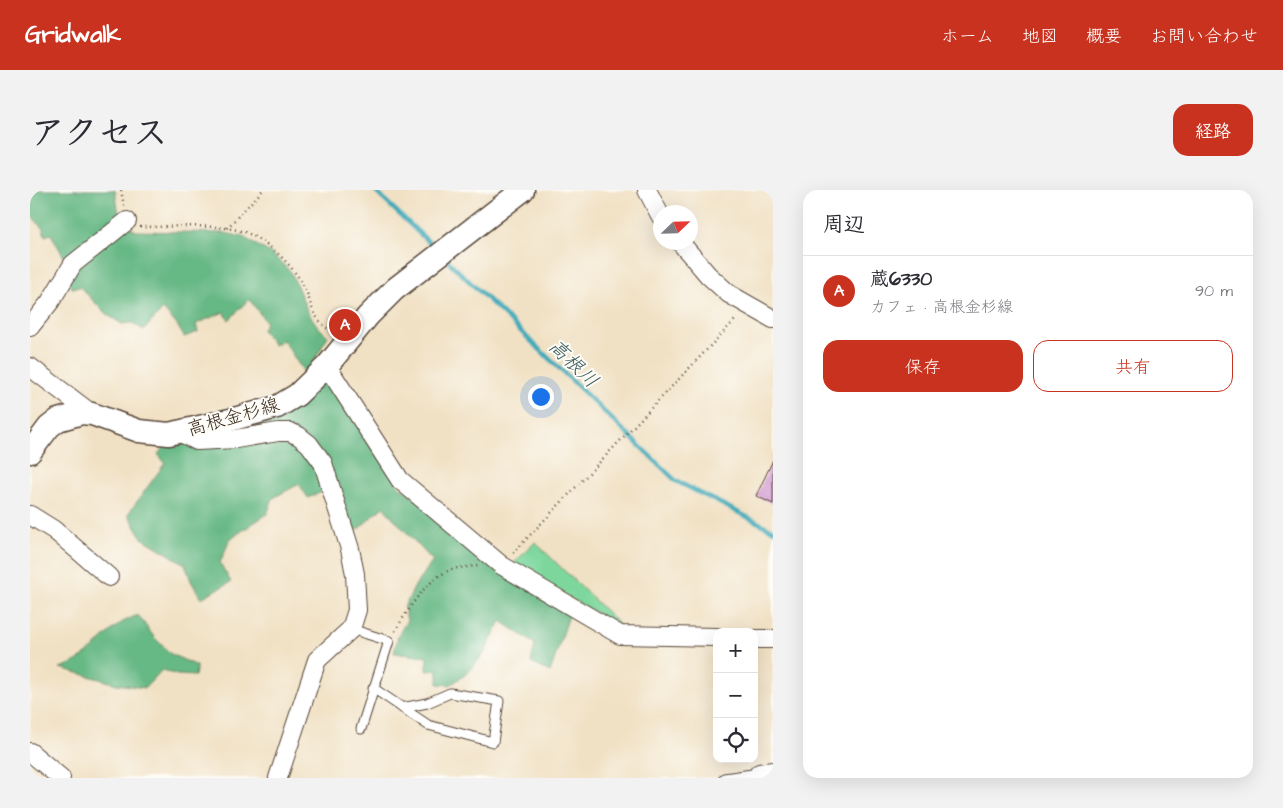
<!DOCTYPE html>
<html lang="ja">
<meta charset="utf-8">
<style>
body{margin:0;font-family:"Architects Daughter","Klee One",sans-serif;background:#f2f2f3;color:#2b2b33}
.controls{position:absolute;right:15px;bottom:15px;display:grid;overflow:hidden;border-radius:10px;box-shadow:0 5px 20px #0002}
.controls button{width:45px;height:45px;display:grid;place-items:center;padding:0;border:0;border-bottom:1px solid #e1e1e2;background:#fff;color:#2b2b33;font:25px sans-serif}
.compass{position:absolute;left:623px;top:15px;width:45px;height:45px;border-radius:50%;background:#fff;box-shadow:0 5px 20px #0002;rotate:67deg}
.you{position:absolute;left:510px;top:206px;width:18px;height:18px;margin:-12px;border:4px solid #fff;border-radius:50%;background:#1a73e8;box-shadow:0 0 0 8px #1a73e833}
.badge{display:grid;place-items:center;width:32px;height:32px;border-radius:50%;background:#c8321e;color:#fff;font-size:16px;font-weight:700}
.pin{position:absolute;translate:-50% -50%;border:2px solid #fff;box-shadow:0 1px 5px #0006}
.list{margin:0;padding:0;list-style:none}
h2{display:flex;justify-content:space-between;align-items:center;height:65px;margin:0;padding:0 20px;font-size:21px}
h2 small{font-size:16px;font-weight:400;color:#7c7c81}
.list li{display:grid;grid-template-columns:32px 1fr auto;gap:15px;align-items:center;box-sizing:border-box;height:70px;padding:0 20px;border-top:1px solid #e1e1e2}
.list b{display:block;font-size:19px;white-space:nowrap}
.list p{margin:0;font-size:16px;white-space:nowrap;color:#7c7c81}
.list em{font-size:16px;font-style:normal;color:#7c7c81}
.actions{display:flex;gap:10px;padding:15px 20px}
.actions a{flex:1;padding:11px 0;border:1px solid #c8321e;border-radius:15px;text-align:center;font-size:18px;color:#c8321e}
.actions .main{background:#c8321e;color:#fff}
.icon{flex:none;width:28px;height:28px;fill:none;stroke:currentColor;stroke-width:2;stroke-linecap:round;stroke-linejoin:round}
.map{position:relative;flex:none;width:743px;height:588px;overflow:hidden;border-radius:15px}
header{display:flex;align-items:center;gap:30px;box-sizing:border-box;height:70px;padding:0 25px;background:#c8321e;color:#fff}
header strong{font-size:24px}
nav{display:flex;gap:28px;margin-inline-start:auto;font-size:18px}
.intro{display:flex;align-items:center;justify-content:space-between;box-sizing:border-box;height:120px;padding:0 30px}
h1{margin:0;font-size:35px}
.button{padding:12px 22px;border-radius:15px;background:#c8321e;color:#fff;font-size:18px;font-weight:700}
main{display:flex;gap:30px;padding:0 30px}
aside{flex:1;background:#fff;border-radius:15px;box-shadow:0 5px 20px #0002}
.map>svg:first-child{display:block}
.green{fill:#7dd79d;stroke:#5c805e}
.forest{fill:#66b884;stroke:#507151}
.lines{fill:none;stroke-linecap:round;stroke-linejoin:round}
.stream{stroke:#3caaba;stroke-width:4.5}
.building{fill:#cc91cc}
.service-casing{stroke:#564537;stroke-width:11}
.minor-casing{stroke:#564537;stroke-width:20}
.tertiary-casing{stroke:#564537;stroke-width:25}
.path{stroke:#564537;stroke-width:2.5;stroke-dasharray:1 4;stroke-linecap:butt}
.service{stroke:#fff;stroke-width:9}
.minor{stroke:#fff;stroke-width:18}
.tertiary{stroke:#fff;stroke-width:22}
.labels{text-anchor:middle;stroke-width:4;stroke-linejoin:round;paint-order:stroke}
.street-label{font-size:19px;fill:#3b2a1e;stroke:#fdfcf7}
.water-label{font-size:20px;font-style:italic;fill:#3b5d5c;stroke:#fdfcf7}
</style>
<header>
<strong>Gridwalk</strong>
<nav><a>ホーム</a><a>地図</a><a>概要</a><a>お問い合わせ</a></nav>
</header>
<div class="intro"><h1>アクセス</h1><a class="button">経路</a></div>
<main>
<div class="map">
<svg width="743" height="588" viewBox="0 0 743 588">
<rect width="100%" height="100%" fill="#fdfcf7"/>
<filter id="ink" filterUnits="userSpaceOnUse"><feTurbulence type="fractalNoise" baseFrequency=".02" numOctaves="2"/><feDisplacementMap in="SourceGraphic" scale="10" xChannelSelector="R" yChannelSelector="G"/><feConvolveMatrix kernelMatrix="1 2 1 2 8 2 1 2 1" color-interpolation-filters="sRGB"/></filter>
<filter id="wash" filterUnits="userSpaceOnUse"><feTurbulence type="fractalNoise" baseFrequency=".0096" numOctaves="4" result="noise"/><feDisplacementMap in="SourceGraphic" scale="20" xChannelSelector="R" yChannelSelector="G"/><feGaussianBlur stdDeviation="1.12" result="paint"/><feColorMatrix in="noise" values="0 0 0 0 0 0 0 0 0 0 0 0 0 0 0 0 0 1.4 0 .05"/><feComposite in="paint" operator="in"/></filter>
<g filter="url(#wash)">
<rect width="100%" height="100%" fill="#f1e1c4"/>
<path class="green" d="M505 352 593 438 482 375Z"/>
<g class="forest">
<path d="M0 0H85L90 31 106 41 195 43 213 47 242 64 261 82 278 122 288 137 298 146 273 191V181L253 150 244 155 232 140 236 132 219 109 199 130 194 122 166 134 168 142 154 147 147 135 133 119 114 140 102 133 92 134 76 124 50 97 42 98 38 93 42 82 31 74 35 69 21 44 15 46 13 39 0 24Z"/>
<path d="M299 187 369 296 540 423 520 482 501 473 505 454 471 431 453 465 435 485 420 495 408 494V480L397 481V467L364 463 368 446 377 430 374 417 386 394 403 371 353 317 324 343 306 296 278 308 269 294 243 308 237 324 200 349 190 373 201 392 171 408 161 391 155 374 112 348 98 324 135 273 128 264 141 250Z"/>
<path d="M108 425 124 447 141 464 167 476 165 486 147 485 132 480 115 498 87 494 30 478C55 471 67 452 87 436 93 431 101 428 108 425Z"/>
</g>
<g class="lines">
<g class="stream">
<path d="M344 0 407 60"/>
<path d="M416 69 646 291 743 340"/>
</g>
</g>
<g id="blocks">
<path class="building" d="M743 270V314L726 306Z"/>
</g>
</g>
<g filter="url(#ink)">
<use href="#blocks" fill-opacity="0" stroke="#564537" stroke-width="1"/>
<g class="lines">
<defs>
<g id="service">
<path d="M321 439 359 451 331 539"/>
<path d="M343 498 398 535 463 552 469 511 420 503 397 513 372 518"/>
<path d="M694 588 729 583"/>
</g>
<g id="minor">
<path d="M617 0 631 27"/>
<path d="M650 52 678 85 699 104 743 129"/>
<path d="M0 137 20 112 43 74 97 31"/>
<path d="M297 176 370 290 471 375 590 445 687 447"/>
<path d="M0 177 62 224"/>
<path d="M149 242 167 251 206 249 248 242H260L269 246 279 254 293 273 320 359 325 384 327 420 321 439 287 470 248 588"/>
<path d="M0 325 24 340 79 387"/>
<path d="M724 449H743"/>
<path d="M0 562 31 588"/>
<path d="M730 588 729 583 743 581"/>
</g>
<path id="tertiary" d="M0 262 19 237 28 230 52 223 62 224 109 241 139 244 200 230 247 217 267 205 297 176 338 126 365 99 493 0"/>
</defs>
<use href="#service" class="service-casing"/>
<use href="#minor" class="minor-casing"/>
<use href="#tertiary" class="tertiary-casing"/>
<g class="path">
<path d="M91 0 94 16"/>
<path d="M110 37C138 37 193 33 217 43 239 53 258 71 271 91 284 112 277 124 302 142"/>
<path d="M197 38 233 0"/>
<path d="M483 363 707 128"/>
<path d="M365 441C379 419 394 391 420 380 428 377 439 377 448 376"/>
</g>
<use href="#service" class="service"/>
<use href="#minor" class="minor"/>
<use href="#tertiary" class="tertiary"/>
</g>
</g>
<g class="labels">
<g class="street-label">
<text transform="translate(203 226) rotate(-16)" y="7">高根金杉線</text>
</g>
<g class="water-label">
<text transform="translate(544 173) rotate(44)" y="7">高根川</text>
</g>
</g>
</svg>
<div class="controls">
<button>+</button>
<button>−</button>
<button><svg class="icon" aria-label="locate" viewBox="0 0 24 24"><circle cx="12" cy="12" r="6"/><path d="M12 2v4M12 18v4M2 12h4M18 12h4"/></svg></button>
</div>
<svg class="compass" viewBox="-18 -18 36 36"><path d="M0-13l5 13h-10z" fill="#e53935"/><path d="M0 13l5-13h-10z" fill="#7c7c81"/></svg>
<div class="you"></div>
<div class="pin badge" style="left:315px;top:135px">A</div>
</div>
<aside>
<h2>周辺<small></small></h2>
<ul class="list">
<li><span class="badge">A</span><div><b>蔵6330</b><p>カフェ · 高根金杉線</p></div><em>90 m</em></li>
</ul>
<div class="actions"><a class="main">保存</a><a>共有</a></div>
</aside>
</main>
